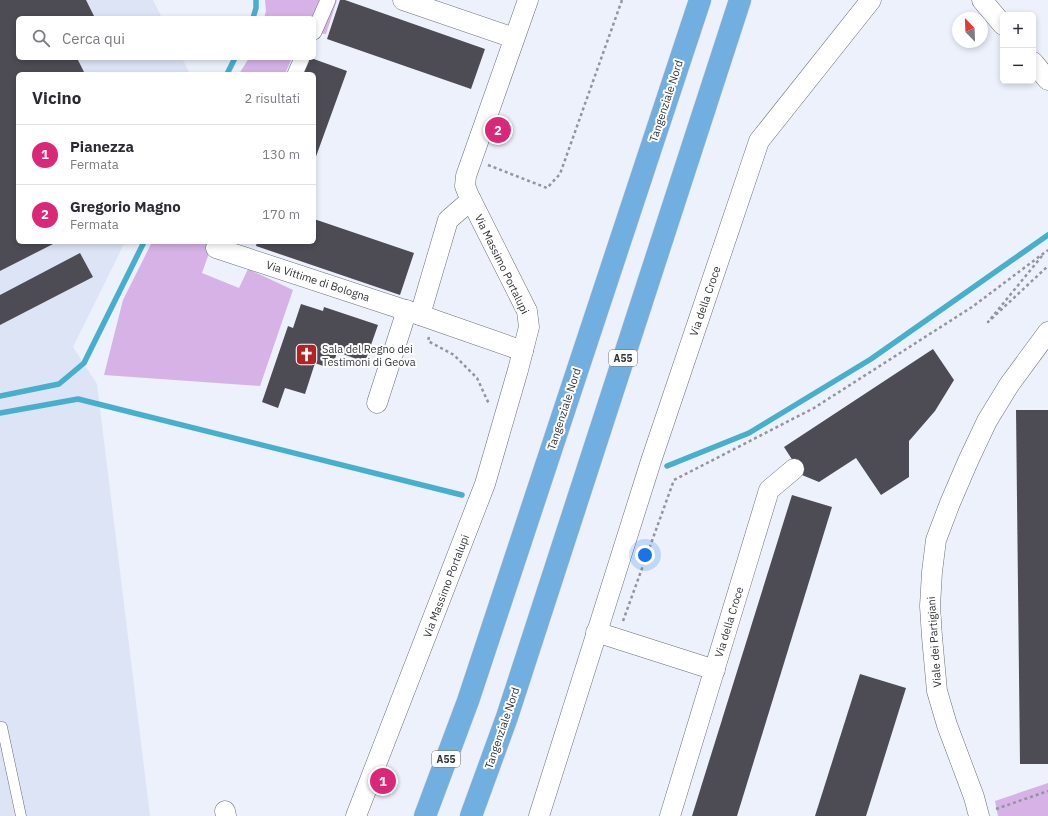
<!DOCTYPE html>
<html lang="it">
<meta charset="utf-8">
<style>
body{margin:0;font-family:"IBM Plex Sans",sans-serif;background:#f7f7f7;color:#2b2b33}
.controls{position:absolute;right:12px;top:12px;display:grid;overflow:hidden;border-radius:6px;box-shadow:0 2px 6px #0003}
.controls button{width:36px;height:36px;display:grid;place-items:center;padding:0;border:0;border-bottom:1px solid #e1e1e2;background:#fff;color:#2b2b33;font:20px sans-serif}
.compass{position:absolute;left:952px;top:12px;width:36px;height:36px;border-radius:50%;background:#fff;box-shadow:0 2px 6px #0003;rotate:337deg}
.you{position:absolute;left:645px;top:555px;width:14px;height:14px;margin:-10px;border:3px solid #fff;border-radius:50%;background:#1a73e8;box-shadow:0 0 0 6px #1a73e833}
.badge{display:grid;place-items:center;width:26px;height:26px;border-radius:50%;background:#db2777;color:#fff;font-size:13px;font-weight:700}
.pin{position:absolute;translate:-50% -50%;border:2px solid #fff;box-shadow:0 1px 4px #0006}
.list{margin:0;padding:0;list-style:none}
h2{display:flex;justify-content:space-between;align-items:center;height:52px;margin:0;padding:0 16px;font-size:17px}
h2 small{font-size:13px;font-weight:400;color:#7c7c81}
.list li{display:grid;grid-template-columns:26px 1fr auto;gap:12px;align-items:center;box-sizing:border-box;height:60px;padding:0 16px;border-top:1px solid #e1e1e2}
.list b{display:block;font-size:15px;white-space:nowrap}
.list p{margin:0;font-size:13px;white-space:nowrap;color:#7c7c81}
.list em{font-size:13px;font-style:normal;color:#7c7c81}
.icon{flex:none;width:22px;height:22px;fill:none;stroke:currentColor;stroke-width:2;stroke-linecap:round;stroke-linejoin:round}
.map{position:relative;flex:none;width:1048px;height:816px;overflow:hidden}
.search{position:absolute;background:#fff;box-shadow:0 2px 6px #0003;left:16px;top:16px;width:300px;height:44px;display:flex;align-items:center;gap:10px;box-sizing:border-box;padding:0 14px;border-radius:6px;color:#7c7c81;font-size:15px}
.panel{position:absolute;background:#fff;box-shadow:0 2px 6px #0003;left:16px;top:72px;width:300px;height:172px;border-radius:6px}
.map>svg:first-child{display:block}
.built{fill:#dde4f6}
.green{fill:#d6b2e6}
.lines{fill:none;stroke-linecap:round;stroke-linejoin:round}
.stream{stroke:#46afce;stroke-width:5.5}
.building{fill:#4d4c55}
.service-casing{stroke:#6b6e78;stroke-width:11}
.pedestrian-casing{stroke:#6b6e78;stroke-width:16}
.minor-casing{stroke:#6b6e78;stroke-width:21}
.motorway-casing{stroke:#d2d2d3;stroke-width:23}
.path{stroke:#92959d;stroke-width:2.5;stroke-dasharray:3 3;stroke-linecap:butt}
.service{stroke:#fff;stroke-width:10}
.pedestrian{stroke:#fff;stroke-width:15}
.minor{stroke:#fff;stroke-width:20}
.motorway{stroke:#72afe1;stroke-width:22}
.labels{text-anchor:middle;stroke-width:4;stroke-linejoin:round;paint-order:stroke}
.shield{fill:#fff;stroke:#6f7073;stroke-width:1}
.shield-label{font-size:10px;font-weight:bold;fill:#313337}
.street-label{font-size:11px;fill:#313337;stroke:#fff}
.poi-label{font-size:11px;fill:#313337;stroke:#fff;text-anchor:start}
</style>
<div class="map">
<svg width="1048" height="816" viewBox="0 0 1048 816">
<rect width="100%" height="100%" fill="#ecf1fc"/>
<path class="built" d="M0 0H153L162 18H18V58H182L190 74H18V242H125L73 347 97 384 150 816H0Z"/>
<g class="green">
<path d="M265 0H337L326 34 314 33V18H264L266 11Z"/>
<path d="M249 58H292L285 74H239Z"/>
<path d="M152 242H213L202 273 239 288 248 269 293 290 260 386 104 375 123 300Z"/>
<path d="M1048 783V816H998L995 801Z"/>
</g>
<g class="lines">
<g class="stream">
<path d="M253 18 256 8V0"/>
<path d="M227 74 235 58"/>
<path d="M0 396 59 384 84 363 144 242"/>
<path d="M0 413 78 399 462 495"/>
<path d="M667 466 749 433 871 359 1048 235"/>
</g>
</g>
<g class="building">
<path d="M0 0H86L95 18H18V58H77L85 74H18V242H57L0 271Z"/>
<path d="M340 0H345L485 49 471 89 327 39Z"/>
<path d="M306 58H311L347 71 314 162V74H300Z"/>
<path d="M314 219 414 253 400 295 256 246 257 242H314Z"/>
<path d="M80 253 93 277 0 325V295Z"/>
<path d="M301 304 323 311 324 307 378 325 365 362 337 352 335 359 323 366 315 363 305 394 285 388 278 408 262 402 288 326 293 328Z"/>
<path d="M933 349 954 380 935 411 909 441V477L881 495 856 458 819 482 802 475 784 447Z"/>
<path d="M1016 410H1048V764H1020Z"/>
<path d="M792 495 832 507 737 816H692Z"/>
<path d="M860 674 906 688 866 816H815Z"/>
</g>
<g class="lines">
<defs>
<path id="service" d="M0 727H2L21 816"/>
<g id="pedestrian">
<path d="M314 32 328 0"/>
<path d="M295 74 302 58"/>
</g>
<g id="minor">
<path d="M403 0 514 38"/>
<path d="M982 0 1003 25"/>
<path d="M1033 62 1048 80"/>
<path d="M471 200 448 220 420 315 523 351"/>
<path d="M216 248 420 315"/>
<path d="M377 403 407 310"/>
<path d="M596 632 715 670"/>
<path d="M225 811 226 816"/>
<path d="M356 816 485 484 518 370 529 327 527 311 469 196 465 186 466 176 528 0"/>
<path d="M539 816 651 461 759 141 871 0"/>
<path d="M670 816 769 490 794 469"/>
<path d="M979 816 974 797 947 725 937 691 932 637 930 606 932 572 936 540 950 503 969 459 987 421 1009 385 1048 332"/>
</g>
<g id="motorway">
<path d="M425 816 468 701 700 0"/>
<path d="M471 816 507 717 740 0"/>
</g>
</defs>
<use href="#service" class="service-casing"/>
<use href="#pedestrian" class="pedestrian-casing"/>
<use href="#minor" class="minor-casing"/>
<use href="#motorway" class="motorway-casing"/>
<g class="path">
<path d="M488 165 547 188 560 174 622 0"/>
<path d="M1042 256 988 322 1048 266"/>
<path d="M429 337 428 341 454 355 477 378 489 404"/>
<path d="M623 621 674 480 814 408 972 307 1048 250"/>
<path d="M996 809 1048 791"/>
</g>
<use href="#service" class="service"/>
<use href="#pedestrian" class="pedestrian"/>
<use href="#minor" class="minor"/>
<use href="#motorway" class="motorway"/>
</g>
<defs>
<symbol id="church-square" viewBox="-11 -11 22 22"><rect x="-9" y="-9" width="18" height="18" rx="4" fill="#b32225" stroke="#fff"/><path d="M-1.2-6h2.4v3.5h3.3v2.4h-3.3V6h-2.4V-.1h-3.3v-2.4h3.3Z" fill="#fff"/></symbol>
</defs>
<g fill-rule="evenodd">
<use href="#church-square" x="294" y="342" width="25" height="25"/>
</g>
<g class="labels">
<g class="shield">
<rect x="609" y="350" width="28" height="16" rx="3"/>
<rect x="432" y="751" width="28" height="16" rx="3"/>
</g>
<g class="shield-label">
<text x="623" y="362">A55</text>
<text x="446" y="763">A55</text>
</g>
<g class="street-label">
<text transform="translate(666 101) rotate(-72)" y="4">Tangenziale Nord</text>
<text transform="translate(502 264) rotate(64)" y="4">Via Massimo Portalupi</text>
<text transform="translate(318 281) rotate(18)" y="4">Via Vittime di Bologna</text>
<text transform="translate(705 301) rotate(-71)" y="4">Via della Croce</text>
<text transform="translate(564 409) rotate(-72)" y="4">Tangenziale Nord</text>
<text transform="translate(446 586) rotate(-69)" y="4">Via Massimo Portalupi</text>
<text transform="translate(729 622) rotate(-73)" y="4">Via della Croce</text>
<text transform="translate(934 642) rotate(-94)" y="4">Viale dei Partigiani</text>
<text transform="translate(502 728) rotate(-71)" y="4">Tangenziale Nord</text>
</g>
<g class="poi-label">
<text x="322" y="353">Sala del Regno dei<tspan x="322" dy="13">Testimoni di Geova</tspan></text>
</g>
</g>
</svg>
<div class="controls">
<button>+</button>
<button>−</button>
</div>
<svg class="compass" viewBox="-18 -18 36 36"><path d="M0-13l5 13h-10z" fill="#e53935"/><path d="M0 13l5-13h-10z" fill="#7c7c81"/></svg>
<div class="you"></div>
<div class="pin badge" style="left:383px;top:781px">1</div>
<div class="pin badge" style="left:498px;top:130px">2</div>
<div class="search"><svg class="icon" aria-label="search" viewBox="0 0 24 24"><circle cx="10" cy="10" r="6"/><path d="M15 15l6 6"/></svg>Cerca qui</div>
<section class="panel">
<h2>Vicino<small>2 risultati</small></h2>
<ul class="list">
<li><span class="badge">1</span><div><b>Pianezza</b><p>Fermata</p></div><em>130 m</em></li>
<li><span class="badge">2</span><div><b>Gregorio Magno</b><p>Fermata</p></div><em>170 m</em></li>
</ul>
</section>
</div>
